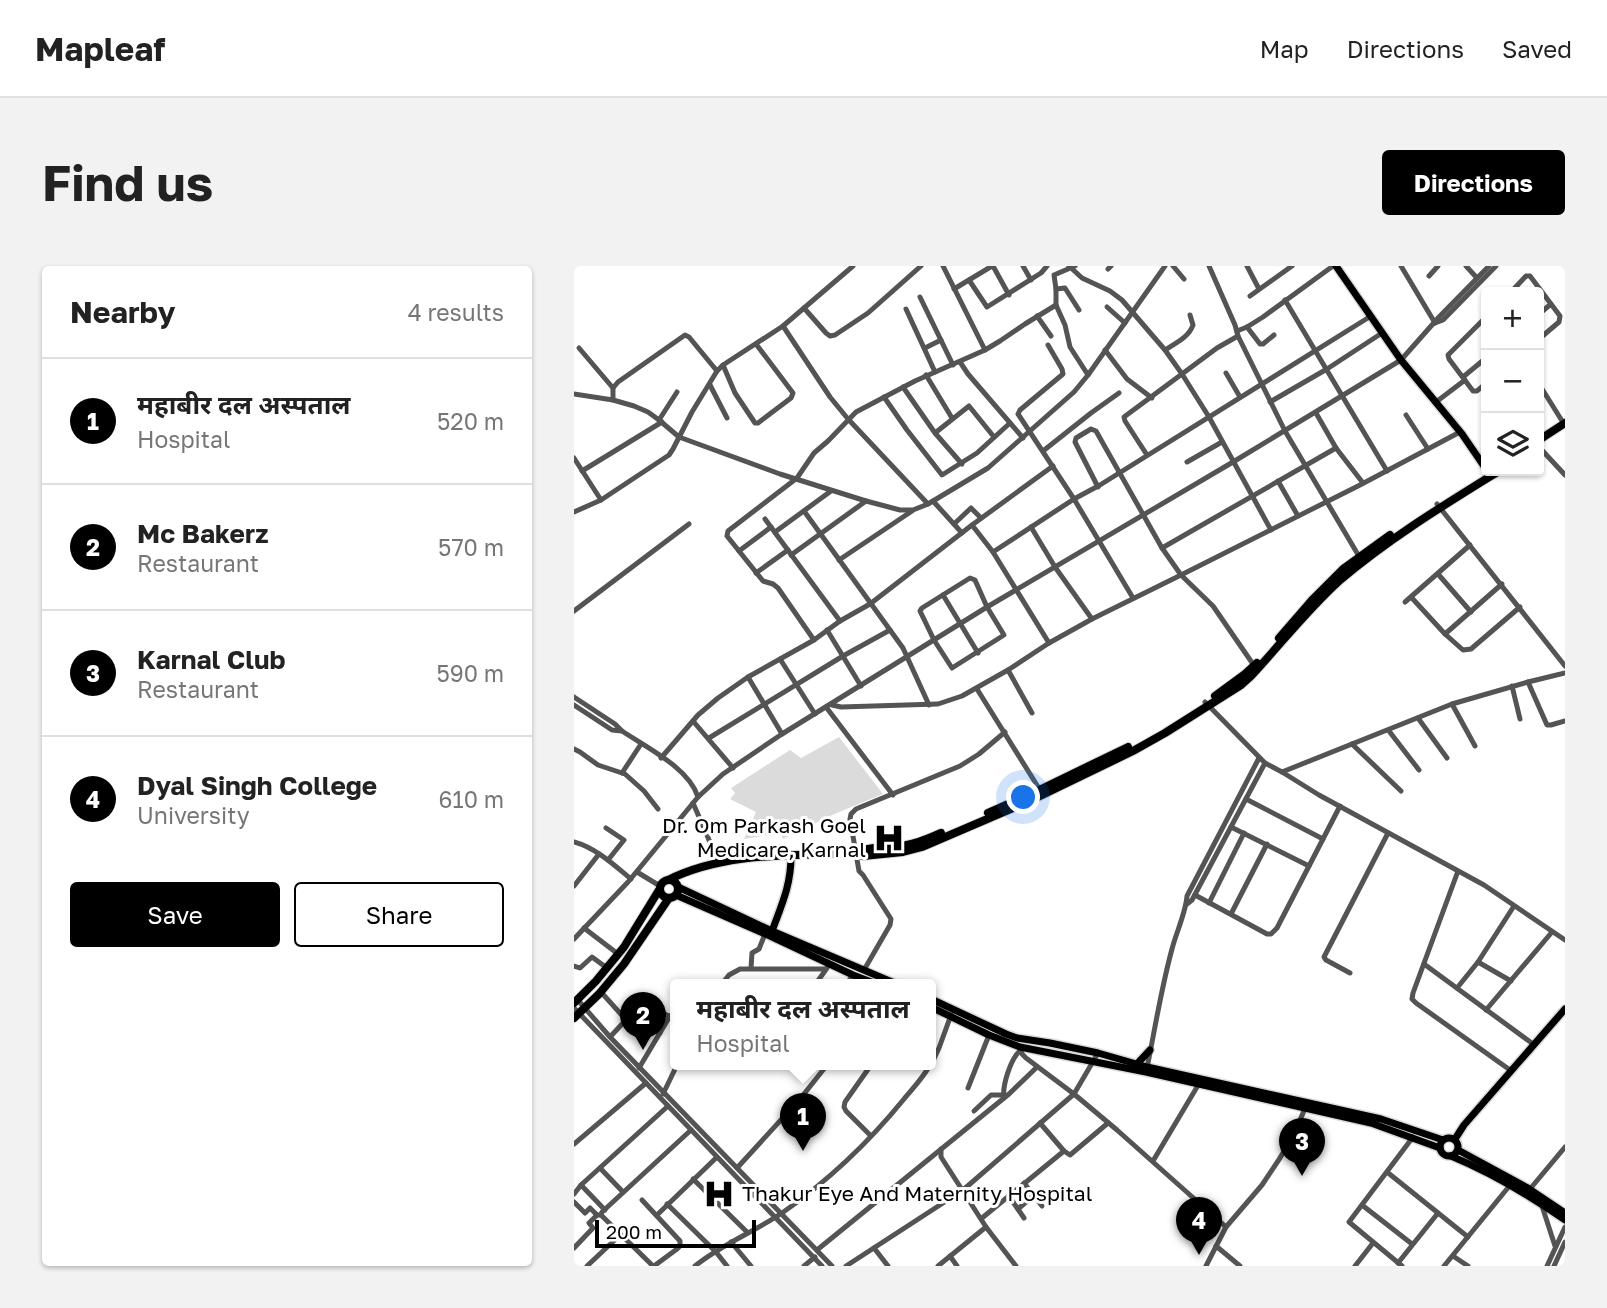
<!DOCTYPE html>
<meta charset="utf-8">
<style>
body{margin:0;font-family:"Golos Text","Noto Sans Devanagari",sans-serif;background:#f2f2f2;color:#222}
.controls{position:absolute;right:21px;top:21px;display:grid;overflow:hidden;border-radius:7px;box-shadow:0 2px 5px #0004}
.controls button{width:63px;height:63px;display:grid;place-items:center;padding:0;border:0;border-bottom:2px solid #e0e0e0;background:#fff;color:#222;font:35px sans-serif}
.scale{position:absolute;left:21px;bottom:18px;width:161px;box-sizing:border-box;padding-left:7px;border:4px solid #000;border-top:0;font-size:19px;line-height:24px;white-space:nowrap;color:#000;-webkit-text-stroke:5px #fff;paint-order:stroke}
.you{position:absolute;left:450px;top:532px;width:24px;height:24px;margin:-18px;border:5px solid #fff;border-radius:50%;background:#1a73e8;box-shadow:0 0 0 10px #1a73e833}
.badge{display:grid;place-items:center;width:46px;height:46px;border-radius:50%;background:#000;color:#fff;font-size:23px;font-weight:700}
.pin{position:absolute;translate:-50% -58px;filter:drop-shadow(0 2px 4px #0008)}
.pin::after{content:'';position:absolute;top:37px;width:24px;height:21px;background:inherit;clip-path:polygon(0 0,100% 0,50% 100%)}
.popup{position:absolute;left:96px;top:713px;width:266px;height:91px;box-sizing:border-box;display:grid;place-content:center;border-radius:7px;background:#fff;filter:drop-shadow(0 2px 5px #0005);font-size:23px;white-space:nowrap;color:#767676}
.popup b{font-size:26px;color:#222}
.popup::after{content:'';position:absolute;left:50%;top:100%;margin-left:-14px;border:14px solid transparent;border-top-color:#fff}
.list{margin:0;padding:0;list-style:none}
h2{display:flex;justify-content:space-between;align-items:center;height:91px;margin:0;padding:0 28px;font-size:30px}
h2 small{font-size:23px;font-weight:400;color:#767676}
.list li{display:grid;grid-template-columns:46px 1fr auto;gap:21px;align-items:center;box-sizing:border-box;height:126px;padding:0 28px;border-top:2px solid #e0e0e0}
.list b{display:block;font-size:26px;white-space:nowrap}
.list p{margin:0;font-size:23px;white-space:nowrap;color:#767676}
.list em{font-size:23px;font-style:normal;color:#767676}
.actions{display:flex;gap:14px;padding:21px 28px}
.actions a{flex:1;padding:16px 0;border:2px solid #000;border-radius:7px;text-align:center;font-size:24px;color:#000}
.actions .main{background:#000;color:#fff}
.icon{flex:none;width:38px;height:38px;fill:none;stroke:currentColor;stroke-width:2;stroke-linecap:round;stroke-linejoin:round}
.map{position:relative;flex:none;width:991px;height:1000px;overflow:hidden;border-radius:7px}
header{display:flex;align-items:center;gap:42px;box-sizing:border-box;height:98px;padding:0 35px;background:#fff;border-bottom:2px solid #e0e0e0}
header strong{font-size:33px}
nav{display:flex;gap:38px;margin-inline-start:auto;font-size:24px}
.intro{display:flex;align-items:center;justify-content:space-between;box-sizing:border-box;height:168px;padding:0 42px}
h1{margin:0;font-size:49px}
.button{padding:18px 32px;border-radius:7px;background:#000;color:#fff;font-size:24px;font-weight:700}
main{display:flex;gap:42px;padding:0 42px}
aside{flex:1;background:#fff;border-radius:7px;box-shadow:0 2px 5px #0004}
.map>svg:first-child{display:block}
.green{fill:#dbdbdb}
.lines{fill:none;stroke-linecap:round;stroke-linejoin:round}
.major-casing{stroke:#dbdbdb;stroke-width:10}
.highway-casing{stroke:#dbdbdb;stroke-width:10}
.minor{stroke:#545454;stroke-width:5}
.major{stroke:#000;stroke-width:7}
.highway{stroke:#000;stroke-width:8}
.labels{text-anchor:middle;stroke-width:6;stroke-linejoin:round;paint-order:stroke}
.poi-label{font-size:21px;fill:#000;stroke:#fff;text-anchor:end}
</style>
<header>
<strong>Mapleaf</strong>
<nav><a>Map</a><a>Directions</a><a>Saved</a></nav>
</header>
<div class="intro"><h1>Find us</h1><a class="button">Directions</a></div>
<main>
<aside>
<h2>Nearby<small>4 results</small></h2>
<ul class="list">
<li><span class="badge">1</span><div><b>महाबीर दल अस्पताल</b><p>Hospital</p></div><em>520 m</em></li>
<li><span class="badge">2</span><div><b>Mc Bakerz</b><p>Restaurant</p></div><em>570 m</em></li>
<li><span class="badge">3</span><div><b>Karnal Club</b><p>Restaurant</p></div><em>590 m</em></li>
<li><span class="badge">4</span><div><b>Dyal Singh College</b><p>University</p></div><em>610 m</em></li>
</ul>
<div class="actions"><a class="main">Save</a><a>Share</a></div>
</aside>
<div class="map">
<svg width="991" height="1000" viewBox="0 0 991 1000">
<rect width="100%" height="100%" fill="#fff"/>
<path class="green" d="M265 471 309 528 258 549 209 573 206 567 170 573 182 546 156 533 161 527 157 522 216 484 227 492Z"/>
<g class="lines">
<defs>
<g id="major">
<path d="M762 0 827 94 888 168 912 203"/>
<path d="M104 621 198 665 325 719"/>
<path d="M102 629 196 670 279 709 305 719"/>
<path d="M198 665C208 638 217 619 217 590"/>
<path d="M357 733 432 768 443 772 476 777 524 787 573 801 807 853 869 874"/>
<path d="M357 741 415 769 446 781 572 806 797 857 866 882"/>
<path d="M563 798 576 784"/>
<circle cx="875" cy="881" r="9"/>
<path d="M881 873 890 859 991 743"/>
<path d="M884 884 952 921 991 947"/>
<path d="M877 890C918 907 955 929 991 954"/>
</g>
<g id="highway">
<path d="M965 174 991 157"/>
<path d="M705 372 738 334 769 303 816 269"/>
<path d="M641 430 671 408 683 397"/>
<path d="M414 547 459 527 554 481"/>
<path d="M282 587C295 580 313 582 328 580 341 578 354 573 367 567"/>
<circle cx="95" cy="623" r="9"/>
<path d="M94 614C152 585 219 590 282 587L289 590 329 586 348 581 460 533 559 485 591 467 667 419 677 410C706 379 733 344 765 315 814 273 870 239 925 205"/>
<path d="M0 737 22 715 50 681 85 624"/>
<path d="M0 752 25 728 50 698 95 632"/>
</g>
</defs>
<use href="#major" class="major-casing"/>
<use href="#highway" class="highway-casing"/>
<g class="minor">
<path d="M369 0 411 84"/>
<path d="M419 0 435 29"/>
<path d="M449 0 457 14"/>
<path d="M495 0 508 12 536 25 548 34 591 84 608 108 635 151 697 264"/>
<path d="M501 0 480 9 482 23V39L491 59 496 81 514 109"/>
<path d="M599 0 610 13"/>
<path d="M635 0 661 59 664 70 711 165 786 292"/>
<path d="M673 0 685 23"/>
<path d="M827 0 861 57"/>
<path d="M892 0 903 12"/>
<path d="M534 3 537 0"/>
<path d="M855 10 864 0"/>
<path d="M395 14 413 41 467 7 473 0"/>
<path d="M380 23 418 0"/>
<path d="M482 23 491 22 505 44"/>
<path d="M937 26 952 10H956L986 50 985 56 965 73"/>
<path d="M676 30 718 0"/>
<path d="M346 31 379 99"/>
<path d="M711 34 813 205"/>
<path d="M533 41 551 57"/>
<path d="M230 42 252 67 256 70 261 69 294 47 347 0"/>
<path d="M332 43 361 106"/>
<path d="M965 48 977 38"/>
<path d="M463 50 477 70"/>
<path d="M912 51 874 89 875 93 899 125H903L912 117"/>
<path d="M861 57 869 54 922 0"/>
<path d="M209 60 256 131 274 153 354 238"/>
<path d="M673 61 686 78H689L700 69"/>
<path d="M663 65 673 61 689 51 759 0"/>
<path d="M474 79 488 103 489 108 446 144 444 148 500 233 559 332"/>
<path d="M5 82 39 122"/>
<path d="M351 82 367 74"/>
<path d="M531 84 553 113 578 132"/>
<path d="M591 84C602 77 615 71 619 59L616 49"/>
<path d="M386 96 394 108 449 172"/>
<path d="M149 99 161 127 181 157H184L217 132 219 127 182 78"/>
<path d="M652 107 666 131"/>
<path d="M352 109 378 152"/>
<path d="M889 111 912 92"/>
<path d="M965 118 990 158"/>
<path d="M136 119 153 152"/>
<path d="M329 121 361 167 388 198"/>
<path d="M0 128 39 134 60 140 74 146 85 154 105 171 206 208 292 235 326 244H339L354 238 414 202 500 126 514 109 591 0"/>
<path d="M310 131 333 164 368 209 403 187 436 157"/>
<path d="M39 134V122L44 116 111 69 115 71 143 105"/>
<path d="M696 136 753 103 808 67"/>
<path d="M862 136 891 114"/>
<path d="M742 147 762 182 789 217"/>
<path d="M832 149 854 183"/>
<path d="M85 154 103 126"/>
<path d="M361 167 395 140 420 171"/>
<path d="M965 181 991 209"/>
<path d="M469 185 517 147 545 127"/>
<path d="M573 189 551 155 550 151 643 82 664 70"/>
<path d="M0 192 27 234"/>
<path d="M613 196 648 176"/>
<path d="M8 205 88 156"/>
<path d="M704 215 724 250"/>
<path d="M524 221 501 176 502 172 517 163 522 165 588 282 607 309 639 340 681 401"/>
<path d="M359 235 388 267"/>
<path d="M863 238 991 400"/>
<path d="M230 245 329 382 355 439"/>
<path d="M0 246 27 234 95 189 99 183 118 146 143 105 149 99 209 60 279 0"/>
<path d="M191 253 266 355"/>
<path d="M380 258 397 242 407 252"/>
<path d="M398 259 419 286 475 377"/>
<path d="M457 261 481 301 518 353"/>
<path d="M201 266 257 225"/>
<path d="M588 282 762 182"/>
<path d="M165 285 197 261"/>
<path d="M419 286 500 233 526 219 797 50"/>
<path d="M217 289 292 235"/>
<path d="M265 294 338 245"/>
<path d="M182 307 214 284"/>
<path d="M864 308 897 346"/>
<path d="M396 312 401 314 413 341 430 369 378 402 360 374 346 345 348 342Z"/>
<path d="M369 329 404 387"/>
<path d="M837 331 871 368 889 384 897 383 946 341"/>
<path d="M831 336 896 279"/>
<path d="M0 345 115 258"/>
<path d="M253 364 287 420"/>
<path d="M871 368 928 318"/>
<path d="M240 374 204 322 199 318 189 315 153 270 154 265 223 212 240 187 254 175 282 146 341 115 411 84 426 75 451 58 482 39"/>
<path d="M206 393 241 448"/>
<path d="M434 404 458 447"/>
<path d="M174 411 208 468"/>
<path d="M954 416 973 459H977L991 455"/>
<path d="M938 420 946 453"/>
<path d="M403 423 466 524"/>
<path d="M0 431 41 458 48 465C72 481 115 502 124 531"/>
<path d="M631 436 691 497 708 506 745 529 910 619 991 674"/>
<path d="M878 438 901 480"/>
<path d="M0 439 38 464 48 465"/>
<path d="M258 439 267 441 364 438 388 430 434 404 475 377 518 353 607 309 786 219 886 166"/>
<path d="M252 441 319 529"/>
<path d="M844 452 873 492"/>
<path d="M119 455 159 502"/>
<path d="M815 465 845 504"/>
<path d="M135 472 269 390 316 364"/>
<path d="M778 478 827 525"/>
<path d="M0 483 6 486 24 499 51 508 70 525 84 543"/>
<path d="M87 492 124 449 144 432 174 411 240 374 266 355 296 338 398 259 479 200"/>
<path d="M708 506 878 438 954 416 991 407"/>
<path d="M48 507 67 478"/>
<path d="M672 533 749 573"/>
<path d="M119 537 145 597"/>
<path d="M657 561 735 600"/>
<path d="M32 562 50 574 34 594"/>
<path d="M0 576C22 582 40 599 57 613"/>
<path d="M884 605 839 727 838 733 842 737 936 804"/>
<path d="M63 606 86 620"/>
<path d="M0 620 25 588"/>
<path d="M621 629 693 668H697L703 662 766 540"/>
<path d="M635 637 670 567"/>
<path d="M613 638 618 634 691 497"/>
<path d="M657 648 693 578"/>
<path d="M10 662 44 688"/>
<path d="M0 673 54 616 124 531 149 508 208 468 413 341 659 196 827 94 865 51 915 0"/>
<path d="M904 696 940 640"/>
<path d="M850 698 959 778"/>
<path d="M0 700 6 702 18 691 33 702"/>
<path d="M177 702 178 687 185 683 191 668"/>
<path d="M290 704 316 659 317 653 289 609 285 605 276 553 277 548 282 543 386 500 405 488 431 466"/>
<path d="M776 707 752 694 750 691 814 567"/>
<path d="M147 719 155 709 166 703H252"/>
<path d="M241 719 253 702"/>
<path d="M272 719 279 709"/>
<path d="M883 722 904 696 937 715"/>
<path d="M27 726 53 755"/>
<path d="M58 732 101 753"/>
<path d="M3 733 36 771 258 1000"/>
<path d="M0 742 248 1000"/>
<path d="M912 744 978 666"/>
<path d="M36 771 49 757 55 754 86 767"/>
<path d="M446 781 448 788 452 792 500 828 543 864 652 961"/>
<path d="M297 799 271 836 270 841 272 845 297 870"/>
<path d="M357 799 365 782 377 749"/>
<path d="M65 802 96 750"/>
<path d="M573 802C581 763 587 723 598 683 602 667 612 646 613 630L685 492"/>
<path d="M394 822 415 769"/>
<path d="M89 828 103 799"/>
<path d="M430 832C428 820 437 791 447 784"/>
<path d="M400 845 417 829H429"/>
<path d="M466 857 490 885 496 889 534 857"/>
<path d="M0 878 72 817"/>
<path d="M367 883V891L412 961 442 1000"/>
<path d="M579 895 626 816"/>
<path d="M26 902 49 926"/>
<path d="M163 902 226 833 253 799"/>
<path d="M813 906 894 971"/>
<path d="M119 913 173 966"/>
<path d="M450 917 468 940"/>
<path d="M7 919 31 944"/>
<path d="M956 923 991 881"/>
<path d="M0 928 7 919 94 840"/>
<path d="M435 930 450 952"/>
<path d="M68 934 106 975V980L103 983 80 1000"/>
<path d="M0 936 11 947 16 942 23 949"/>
<path d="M93 938 142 986 153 1000"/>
<path d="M788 939 838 978"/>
<path d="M968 940 981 980"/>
<path d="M444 943 460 929"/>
<path d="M83 949 143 891"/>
<path d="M408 952 490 885"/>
<path d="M157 976 177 1000"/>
<path d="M642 980 666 1000"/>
<path d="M0 982 19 962 15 957 23 949H27"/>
<path d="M300 982 314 1000"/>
<path d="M243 984 435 828 463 801"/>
<path d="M376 990 383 1000"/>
<path d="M879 990 894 1000"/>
<path d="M824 997 864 947"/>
<path d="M13 1000 46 969"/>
<path d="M79 1000 27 949 28 946 117 864"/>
<path d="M121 1000C148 978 180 966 208 947 254 915 295 876 330 833 339 822 349 812 356 799"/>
<path d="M230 1000 241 991"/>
<path d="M272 1000 389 924 500 828 524 787"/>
<path d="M364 1000 412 961"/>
<path d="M632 1000 652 961 688 919 706 892 721 866 732 840"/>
<path d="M781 1000 799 977"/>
<path d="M828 1000 775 956 839 871"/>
<path d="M870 1000 937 918"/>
<path d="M973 1000 991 961"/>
<path d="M980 1000 991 976"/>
</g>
<use href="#major" class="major"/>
<use href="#highway" class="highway"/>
</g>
<defs>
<symbol id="hospital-bare" viewBox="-9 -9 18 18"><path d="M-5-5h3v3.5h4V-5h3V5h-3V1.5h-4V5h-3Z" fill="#000" stroke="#fff" stroke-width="2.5" paint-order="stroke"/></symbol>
</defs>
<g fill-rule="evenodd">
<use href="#hospital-bare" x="293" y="550" width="44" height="44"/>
<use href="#hospital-bare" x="123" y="906" width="44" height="44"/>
</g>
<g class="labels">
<g class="poi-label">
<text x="292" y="567">Dr. Om Parkash Goel<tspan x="292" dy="24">Medicare, Karnal</tspan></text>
<text x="168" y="935" text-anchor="start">Thakur Eye And Maternity Hospital</text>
</g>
</g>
</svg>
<div class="controls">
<button>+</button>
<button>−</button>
<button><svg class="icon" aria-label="layers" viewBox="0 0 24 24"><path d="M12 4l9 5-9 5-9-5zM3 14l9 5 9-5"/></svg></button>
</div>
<div class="scale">200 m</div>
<div class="you"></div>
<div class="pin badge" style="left:229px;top:885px">1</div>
<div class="popup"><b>महाबीर दल अस्पताल</b>Hospital</div>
<div class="pin badge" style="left:69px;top:784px">2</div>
<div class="pin badge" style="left:728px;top:910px">3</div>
<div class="pin badge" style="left:625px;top:989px">4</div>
</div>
</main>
